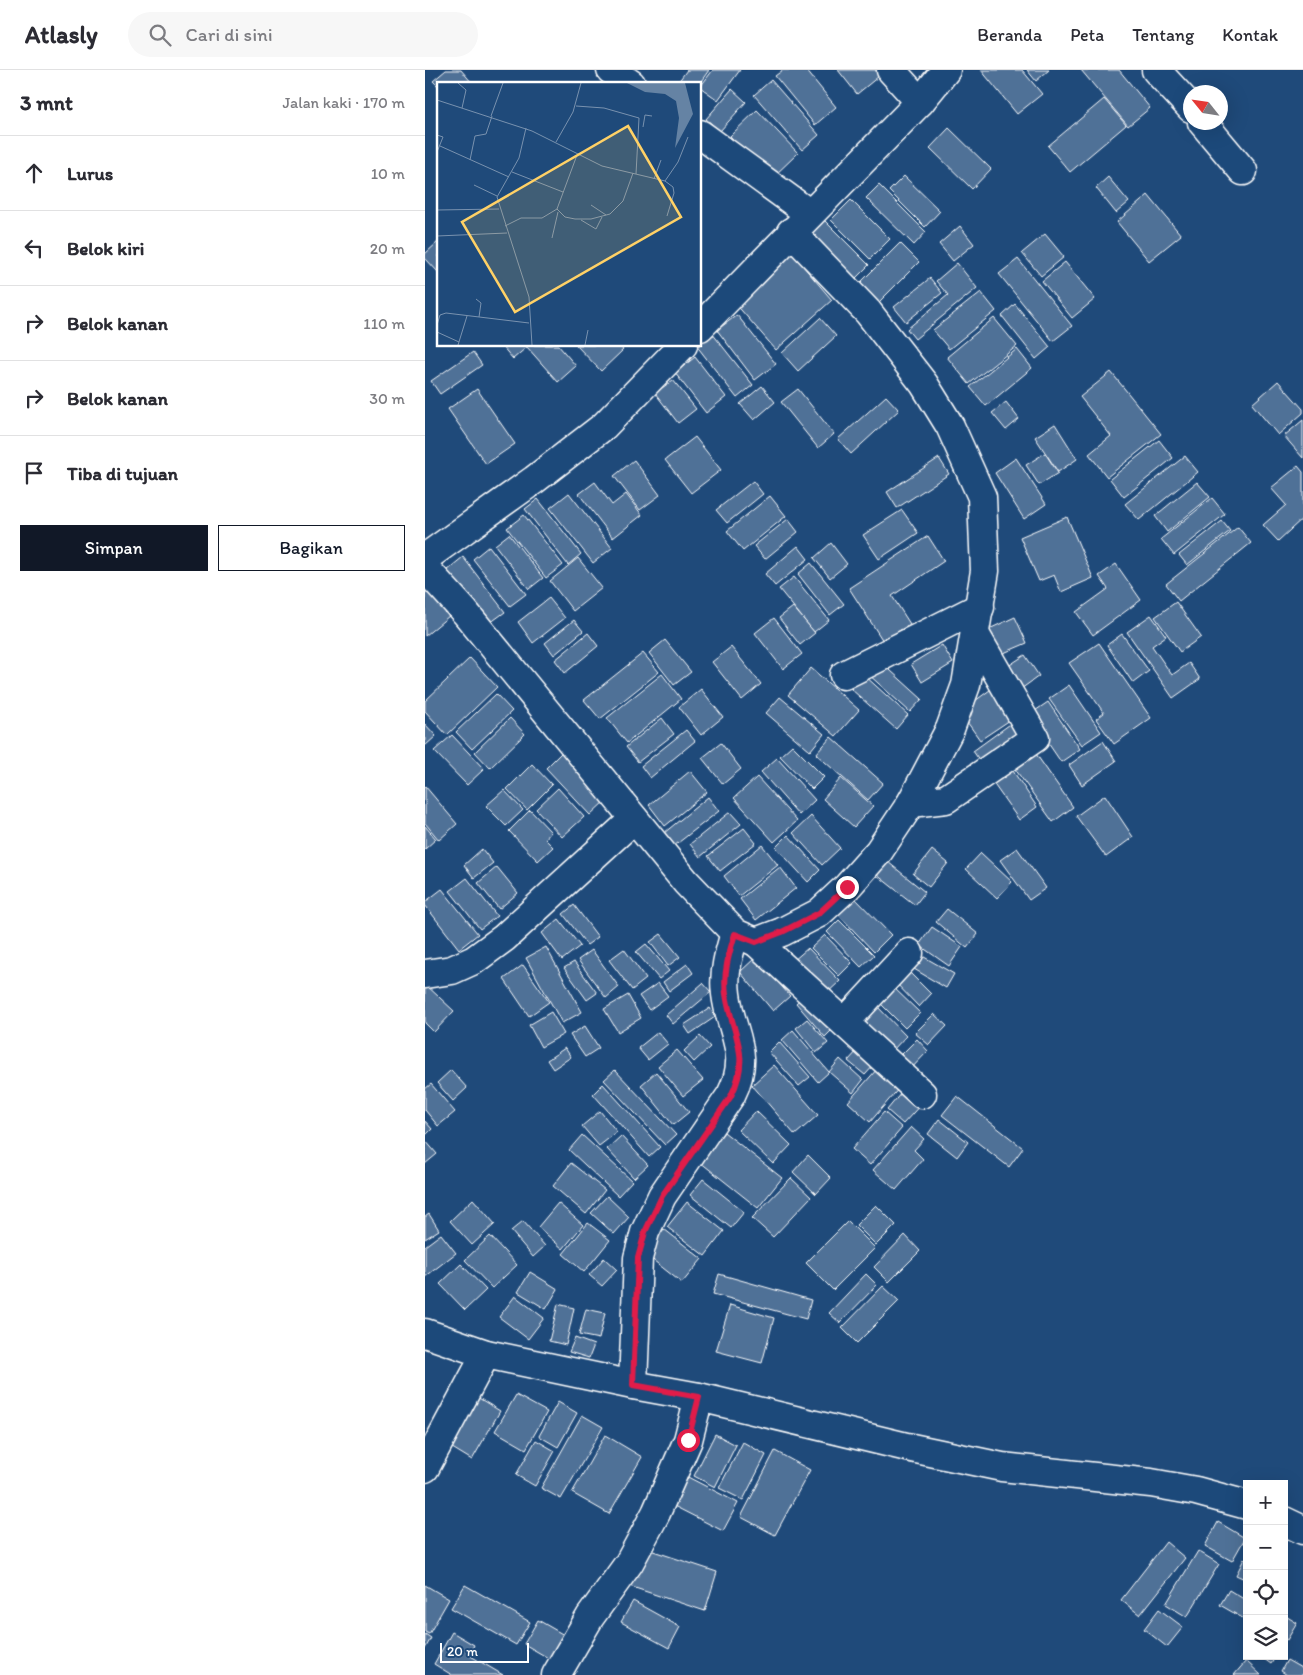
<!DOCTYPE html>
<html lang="id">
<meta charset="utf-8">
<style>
body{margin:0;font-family:Itim,sans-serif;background:#f7f7f7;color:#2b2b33}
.controls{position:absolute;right:15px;bottom:15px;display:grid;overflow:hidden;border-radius:0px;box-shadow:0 5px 20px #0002}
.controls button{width:45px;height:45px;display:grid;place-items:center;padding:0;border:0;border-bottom:1px solid #e1e1e2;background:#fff;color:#2b2b33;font:25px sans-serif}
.compass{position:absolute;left:758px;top:15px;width:45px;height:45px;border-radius:50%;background:#fff;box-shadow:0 5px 20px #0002;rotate:300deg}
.scale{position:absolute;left:15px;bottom:12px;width:89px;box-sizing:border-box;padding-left:5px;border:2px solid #fff;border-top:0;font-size:14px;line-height:18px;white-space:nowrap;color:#fff;-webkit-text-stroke:4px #1f4a7a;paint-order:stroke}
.stop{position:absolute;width:15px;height:15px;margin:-11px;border:4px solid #e11d48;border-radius:50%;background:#fff}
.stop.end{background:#e11d48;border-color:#fff;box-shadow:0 1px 5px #0008}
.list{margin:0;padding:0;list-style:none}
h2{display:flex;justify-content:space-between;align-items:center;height:65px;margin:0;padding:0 20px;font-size:21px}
h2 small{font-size:16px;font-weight:400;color:#7c7c81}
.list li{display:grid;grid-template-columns:32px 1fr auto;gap:15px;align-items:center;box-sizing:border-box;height:75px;padding:0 20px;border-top:1px solid #e1e1e2}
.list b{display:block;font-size:19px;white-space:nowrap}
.list em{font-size:16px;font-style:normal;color:#7c7c81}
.actions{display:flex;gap:10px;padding:15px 20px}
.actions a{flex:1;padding:11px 0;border:1px solid #111827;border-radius:0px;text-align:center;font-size:18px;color:#111827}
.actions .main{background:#111827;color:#fff}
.icon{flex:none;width:28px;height:28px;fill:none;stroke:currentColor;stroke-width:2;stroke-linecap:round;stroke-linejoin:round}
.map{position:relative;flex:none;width:878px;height:1605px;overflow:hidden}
header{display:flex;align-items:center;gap:30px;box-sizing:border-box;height:70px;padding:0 25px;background:#fff;border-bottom:1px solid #e1e1e2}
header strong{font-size:24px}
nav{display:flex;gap:28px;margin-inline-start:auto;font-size:18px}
.search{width:350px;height:45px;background:#f7f7f7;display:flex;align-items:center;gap:12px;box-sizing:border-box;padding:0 18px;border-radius:28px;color:#7c7c81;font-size:19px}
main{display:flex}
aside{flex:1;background:#fff}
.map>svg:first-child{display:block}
.building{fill:#507197;stroke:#fff}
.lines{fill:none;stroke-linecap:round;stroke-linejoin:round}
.minor-casing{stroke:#fff;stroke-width:31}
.minor{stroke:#1f4a7a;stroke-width:28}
.route{stroke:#e11d48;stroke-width:6}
.inset-road{fill:none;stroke:#7992af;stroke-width:1}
.view{fill:#ffd166;fill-opacity:0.15;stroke:#ffd166;stroke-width:2.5}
.inset-edge{fill:none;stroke:#fff;stroke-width:2.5}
</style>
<header>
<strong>Atlasly</strong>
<div class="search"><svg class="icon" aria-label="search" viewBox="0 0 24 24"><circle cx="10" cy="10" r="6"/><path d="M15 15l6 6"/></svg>Cari di sini</div>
<nav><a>Beranda</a><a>Peta</a><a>Tentang</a><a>Kontak</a></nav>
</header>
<main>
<aside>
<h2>3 mnt<small>Jalan kaki · 170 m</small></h2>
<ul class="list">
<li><svg class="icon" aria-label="ahead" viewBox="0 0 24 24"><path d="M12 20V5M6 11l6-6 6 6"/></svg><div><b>Lurus</b></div><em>10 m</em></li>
<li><svg class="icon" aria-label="left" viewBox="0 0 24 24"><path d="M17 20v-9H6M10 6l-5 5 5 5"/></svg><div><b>Belok kiri</b></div><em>20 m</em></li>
<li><svg class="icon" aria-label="right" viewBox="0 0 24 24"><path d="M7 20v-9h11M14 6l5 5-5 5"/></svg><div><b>Belok kanan</b></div><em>110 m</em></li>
<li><svg class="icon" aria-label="right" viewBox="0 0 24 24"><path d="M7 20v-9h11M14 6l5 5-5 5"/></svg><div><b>Belok kanan</b></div><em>30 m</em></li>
<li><svg class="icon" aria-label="arrive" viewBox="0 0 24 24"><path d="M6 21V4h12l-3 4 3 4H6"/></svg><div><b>Tiba di tujuan</b></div></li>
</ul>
<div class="actions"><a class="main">Simpan</a><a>Bagikan</a></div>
</aside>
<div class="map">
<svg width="878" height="1605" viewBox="0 0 878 1605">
<rect width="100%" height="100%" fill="#1f4a7a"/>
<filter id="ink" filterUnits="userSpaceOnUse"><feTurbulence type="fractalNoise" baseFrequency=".02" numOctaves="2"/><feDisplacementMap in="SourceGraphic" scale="10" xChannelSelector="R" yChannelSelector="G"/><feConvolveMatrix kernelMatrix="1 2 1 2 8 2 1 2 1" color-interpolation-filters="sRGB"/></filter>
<g filter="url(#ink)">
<g class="building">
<path d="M21 0H36L48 14H14V17L8 11Z"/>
<path d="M262 0H284L274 14H255L253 12Z"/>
<path d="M288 0H315L293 30 275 17Z"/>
<path d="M358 0H381L411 37 390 55 350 6Z"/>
<path d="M413 0H457L459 2 432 24Z"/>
<path d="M556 0H597L617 24 592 44Z"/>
<path d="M602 0H624L611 11Z"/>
<path d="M656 0H694L725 38 703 56Z"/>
<path d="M346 10 394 65 377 80 329 25Z"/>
<path d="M307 19 321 32 295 61 281 49Z"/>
<path d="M679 29 701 55 645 102 623 76Z"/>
<path d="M332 40 373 83 346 109 305 66Z"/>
<path d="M524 58 566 99 547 119 505 78Z"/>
<path d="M479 106 515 141 500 157 464 121Z"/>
<path d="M683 107 704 132 691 143 671 118Z"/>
<path d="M454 115 501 162 489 175 441 128Z"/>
<path d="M723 125 756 165 724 191 692 152Z"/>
<path d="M426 130 465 169 445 189 406 150Z"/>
<path d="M397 148 444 195 429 210 382 163Z"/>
<path d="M535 156 549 174 528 191 514 174Z"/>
<path d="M620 164 639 187 616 206 597 183Z"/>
<path d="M14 171V203L0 188V184Z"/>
<path d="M475 173 494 192 454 232 435 213Z"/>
<path d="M366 182 407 230 351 280 309 232Z"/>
<path d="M593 189 647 256 628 271 574 204Z"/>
<path d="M640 192 670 229 647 248 617 211Z"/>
<path d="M532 193 552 218 490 269 482 259 523 225 511 211Z"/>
<path d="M505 208 517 223 481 252 469 237Z"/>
<path d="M556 222 571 241 524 279 508 260Z"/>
<path d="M590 234 625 277 611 289 577 246Z"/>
<path d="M312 245 351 294 330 310 292 260Z"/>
<path d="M395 248 411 266 373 301 357 283Z"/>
<path d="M569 248 592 276 544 314 522 287Z"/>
<path d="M287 263 328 315 312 328 271 275H275V272Z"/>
<path d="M76 275H133L151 296 133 312 102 277 88 289Z"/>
<path d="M151 275H194L198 280 176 301Z"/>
<path d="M592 279 607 298 561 336 545 317Z"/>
<path d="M48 282 57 295 15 324 6 311Z"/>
<path d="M270 287 301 327 281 343 250 303Z"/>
<path d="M686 302 736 364 682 407 664 384 686 366 655 327Z"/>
<path d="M248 310 271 339 253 353 230 323Z"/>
<path d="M853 311 878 339V343L853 365 827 334Z"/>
<path d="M337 316 350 332 329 350 315 334Z"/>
<path d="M52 319 90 374 61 394 23 339Z"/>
<path d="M373 319 409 364 393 378 356 332Z"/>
<path d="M461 326 474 340 426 384 413 369Z"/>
<path d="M581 332 594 349 581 360 567 343Z"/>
<path d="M878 350V388L859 366Z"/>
<path d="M630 354 652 389 633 402 610 367Z"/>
<path d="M270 367 296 400 266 423 240 390Z"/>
<path d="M734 370 748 388 699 427 685 409Z"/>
<path d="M620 383 633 403 614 415 601 395Z"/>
<path d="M760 386 773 402 714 450 700 434Z"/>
<path d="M514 388 524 404 472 438 462 422Z"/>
<path d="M591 388 621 434 599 449 570 403Z"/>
<path d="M209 390 235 425 215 440 189 406Z"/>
<path d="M873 396 878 402V448L853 471 838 455 861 435 846 418Z"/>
<path d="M328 411 338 424 302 453 291 440Z"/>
<path d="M170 412 187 435 201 424 217 445 188 468 154 424Z"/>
<path d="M772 412 785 427 742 462 730 446Z"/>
<path d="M144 423 187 478 168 493 125 438Z"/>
<path d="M345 426 361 446 318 481 302 461Z"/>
<path d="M787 428 800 444 749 485 736 469Z"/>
<path d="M113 429 156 484 143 495 100 439Z"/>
<path d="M477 440 493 463 454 489 438 465Z"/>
<path d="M99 445 138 495 121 508 82 458Z"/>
<path d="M642 447 668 508 636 522 629 505 614 511 595 467Z"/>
<path d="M363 449 373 462 340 489 329 476Z"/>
<path d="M797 451 805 461 762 495 754 485Z"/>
<path d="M813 457 826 473 754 531 741 514Z"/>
<path d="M84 464 118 508 104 519 70 475Z"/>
<path d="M503 466 519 491 467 526 485 554 458 571 424 518Z"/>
<path d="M406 473 422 494 405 508 389 488Z"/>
<path d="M64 476 101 524 85 536 48 489Z"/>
<path d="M373 476 383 489 350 516 340 504Z"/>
<path d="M38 487 80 542 58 558 16 505Z"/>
<path d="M153 488 177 518 148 541 125 511Z"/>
<path d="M386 493 419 534 405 545 373 504Z"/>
<path d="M691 494 716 530 668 565 651 542 683 519 674 506Z"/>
<path d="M369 507 404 550 389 562 354 519Z"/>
<path d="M0 515 24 546 0 566Z"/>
<path d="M124 528 140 548 108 573 93 552Z"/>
<path d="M751 532 776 567 755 582 730 547Z"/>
<path d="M368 537 390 563 375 575 354 548Z"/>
<path d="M726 545 741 566 727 576 747 605 764 593 775 609 748 628 702 562Z"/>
<path d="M590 547 602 573 574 585 562 560Z"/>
<path d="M349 548 377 584 358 599 330 563Z"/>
<path d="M149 550 158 561 129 585 120 573Z"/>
<path d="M163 563 173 576 140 603 130 590Z"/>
<path d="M697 564 724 601 708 613 682 575Z"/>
<path d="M240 570 266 602 249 615 224 583Z"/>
<path d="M674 573 726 648 689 674 671 649 679 643 644 593Z"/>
<path d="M517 575 528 593 497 612 486 594Z"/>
<path d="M306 577 336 614 317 630 287 592Z"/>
<path d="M218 583 234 602 175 649 159 630Z"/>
<path d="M600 585 614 606 589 624 574 602Z"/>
<path d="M45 588 72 617 22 665 0 641V631Z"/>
<path d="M455 591 497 629 485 642 443 604Z"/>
<path d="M386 598 434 640 411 666 363 625Z"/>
<path d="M237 604 256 629 202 673 182 648Z"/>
<path d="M439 605 483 645 471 659 426 619Z"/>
<path d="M573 614 594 644 555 670 535 642Z"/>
<path d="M644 615 676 662 657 675 624 629Z"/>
<path d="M276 619 298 647 276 665 254 637Z"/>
<path d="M71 624 87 641 47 679 31 662Z"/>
<path d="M355 627 399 664 385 681 341 643Z"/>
<path d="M623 632 655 679 636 692 604 645Z"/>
<path d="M85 648 100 664 65 698 50 682Z"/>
<path d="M237 648 249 664 213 692 201 677Z"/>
<path d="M588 652 599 668 559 697 548 681Z"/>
<path d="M0 654 11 666 0 676Z"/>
<path d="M261 660 270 671 225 708 216 696Z"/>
<path d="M27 665 59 699 42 715 9 681Z"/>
<path d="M406 667 458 713 443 730 391 684Z"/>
<path d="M678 671 691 691 657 715 644 695Z"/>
<path d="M296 673 316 699 298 714 277 688Z"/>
<path d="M367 675 399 707 387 719 355 686Z"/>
<path d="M137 682 181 730 165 745 121 698Z"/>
<path d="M611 684 648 737 628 752 590 699Z"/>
<path d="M352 688 390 730 374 745 336 702Z"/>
<path d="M582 692 612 737 594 750 563 706Z"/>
<path d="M107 694 127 715 102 740 82 719Z"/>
<path d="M265 701 282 722 240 756 224 735Z"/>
<path d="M332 707 372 751 349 772 309 728Z"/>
<path d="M416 708 448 736 429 757 398 729Z"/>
<path d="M0 716 32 754 14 770 0 753Z"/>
<path d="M133 718 159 747 137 767 111 739Z"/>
<path d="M79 720 98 740 81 756 61 736Z"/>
<path d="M680 725 708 767 681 787 651 746Z"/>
<path d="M283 727 294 741 249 776 239 763Z"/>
<path d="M105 740 126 762 120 769 128 777 113 791 84 761Z"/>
<path d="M305 742 316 754 275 787 265 774Z"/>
<path d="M386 746 415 778 397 795 368 763Z"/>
<path d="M0 756 11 769 0 779Z"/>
<path d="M319 758 331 773 295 801 283 786Z"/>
<path d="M363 765 395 800 383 812 351 777Z"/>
<path d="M337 775 353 795 314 826 299 806Z"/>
<path d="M592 778 621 818 604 830 575 790Z"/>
<path d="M57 779 68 793 49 808 39 795Z"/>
<path d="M507 780 523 793 504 817 488 804Z"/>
<path d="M556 783 587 812 572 828 541 799Z"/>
<path d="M458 788 500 822 490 835 447 801Z"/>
<path d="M72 797 93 823 74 839 53 813Z"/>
<path d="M355 797 371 818 331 850 315 829Z"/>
<path d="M42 808 72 846 55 859 25 821Z"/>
<path d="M17 819 53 864 34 879 0 835V832Z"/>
<path d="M429 827 466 865 449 882 412 843Z"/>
<path d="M149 835 173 867 162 875 138 844Z"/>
<path d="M522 839 553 864 542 878 511 852Z"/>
<path d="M134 849 155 876 137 890 117 863Z"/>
<path d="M414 850 449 885 436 897 402 862Z"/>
<path d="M507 857 537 877 524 896 494 875Z"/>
<path d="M236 864 255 887 243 896 225 872Z"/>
<path d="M400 865 427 893 414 906 386 878Z"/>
<path d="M221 874 244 901 234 909 211 882Z"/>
<path d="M121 877 157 942 137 953 101 888Z"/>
<path d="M383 878 415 911 400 925 368 891Z"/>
<path d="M199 879 221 909 207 920 184 890Z"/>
<path d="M167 880 194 917 181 928 153 890Z"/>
<path d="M492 883 529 904 521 918 484 896Z"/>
<path d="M331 887 365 926 348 941 315 902Z"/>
<path d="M149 892 172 923 162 930 139 898Z"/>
<path d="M262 894 268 903 244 921 238 912Z"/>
<path d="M98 895 124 932 104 946 79 909Z"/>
<path d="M480 898 506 924 494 937 468 910Z"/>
<path d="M233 913 243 926 224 940 214 926Z"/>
<path d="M278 913 286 922 248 954 241 945Z"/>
<path d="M0 914 29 941 9 962 0 953Z"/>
<path d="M466 915 495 943 480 958 452 930Z"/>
<path d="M381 924 410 957 400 967 371 933Z"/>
<path d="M203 925 216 948 193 962 179 939Z"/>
<path d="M450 934 481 966 467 981 435 950Z"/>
<path d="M285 938 290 947 265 964 259 955Z"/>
<path d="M126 942 139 964 116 977 104 955Z"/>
<path d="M509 944 522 956 504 975 490 963Z"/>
<path d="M382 949 403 973 391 983 371 958Z"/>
<path d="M160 956 174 978 160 987 145 965Z"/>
<path d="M368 960 404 1002 393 1012 357 970Z"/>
<path d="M233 962 243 974 223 990 213 978Z"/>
<path d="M275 966 285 977 269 992 259 981Z"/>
<path d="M492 969 503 981 482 1003 470 991Z"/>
<path d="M354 972 385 1007 374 1016 344 982Z"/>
<path d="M140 978 146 987 128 999 122 990Z"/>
<path d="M252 980 278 1010 258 1026 233 996Z"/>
<path d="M433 980 450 994 440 1005 423 991Z"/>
<path d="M415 989 438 1010 428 1023 404 1002Z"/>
<path d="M349 995 393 1045 370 1065 327 1015Z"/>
<path d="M453 998 475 1017 445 1052 423 1032Z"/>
<path d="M26 1000 42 1018 28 1031 12 1013Z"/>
<path d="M190 1000 251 1065 240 1075 179 1010Z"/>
<path d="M231 1002 264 1042 248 1055 216 1015Z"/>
<path d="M6 1014 30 1042 13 1056 0 1040V1019Z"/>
<path d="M178 1014 235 1077 224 1087 168 1024Z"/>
<path d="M481 1017 498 1032 478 1054 462 1040Z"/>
<path d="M532 1026 598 1078 584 1097 517 1045Z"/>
<path d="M175 1041 192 1062 174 1076 157 1056Z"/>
<path d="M331 1041 366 1075 348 1094 313 1060Z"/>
<path d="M459 1042 477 1058 445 1095 427 1079Z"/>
<path d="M514 1049 543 1072 532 1087 503 1064Z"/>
<path d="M0 1051 7 1059 0 1066Z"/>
<path d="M486 1057 499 1069 489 1080 498 1089 471 1120 448 1100Z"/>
<path d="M299 1062 357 1108 333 1138 275 1092Z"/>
<path d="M157 1065 207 1111 193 1126 144 1080Z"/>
<path d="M196 1066 223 1095 209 1108 182 1079Z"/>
<path d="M0 1070 12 1084 0 1094Z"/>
<path d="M383 1085 406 1108 391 1124 368 1102Z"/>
<path d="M146 1093 180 1120 161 1144 128 1116Z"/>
<path d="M366 1108 386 1127 348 1167 327 1148Z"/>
<path d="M278 1109 319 1142 306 1158 265 1125Z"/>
<path d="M182 1126 204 1147 189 1164 166 1143Z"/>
<path d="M48 1129 70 1154 47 1175 25 1151Z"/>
<path d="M262 1132 299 1161 280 1186 242 1157Z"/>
<path d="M133 1133 158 1155 138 1179 113 1157Z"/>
<path d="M451 1135 471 1155 451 1175 431 1155Z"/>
<path d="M4 1144 14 1160 0 1169V1147Z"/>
<path d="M98 1151 120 1176 108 1187 86 1161Z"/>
<path d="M423 1151 450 1178 408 1220 381 1193Z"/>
<path d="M163 1153 185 1170 159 1202 138 1184Z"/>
<path d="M239 1159 277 1189 257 1213 219 1183Z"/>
<path d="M16 1164 31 1183 0 1207V1176Z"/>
<path d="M480 1165 495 1181 464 1212 449 1197Z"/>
<path d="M65 1166 92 1195 67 1218 40 1190Z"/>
<path d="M179 1188 192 1200 177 1216 164 1205Z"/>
<path d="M36 1194 61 1220 40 1240 15 1214Z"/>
<path d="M105 1202 133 1219 121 1239 93 1222Z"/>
<path d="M294 1204 386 1230 381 1249 288 1224Z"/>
<path d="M441 1204 452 1215 415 1253 404 1243Z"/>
<path d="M458 1216 474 1231 432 1273 417 1258Z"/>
<path d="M90 1226 119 1248 103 1269 74 1247Z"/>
<path d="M133 1234 149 1238 141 1275 124 1271Z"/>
<path d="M305 1235 349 1248 337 1293 291 1281Z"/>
<path d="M161 1239 180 1243 174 1269 154 1265Z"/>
<path d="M150 1268 169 1275 164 1288 144 1282Z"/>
<path d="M91 1325 122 1342 101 1379 70 1361Z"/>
<path d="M52 1327 75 1341 47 1390 24 1376Z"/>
<path d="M133 1332 152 1343 133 1377 114 1366Z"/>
<path d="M157 1345 178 1357 136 1429 116 1418Z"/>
<path d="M290 1364 311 1375 290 1417 269 1406Z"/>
<path d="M180 1365 217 1387 184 1444 147 1423Z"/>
<path d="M111 1370 130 1381 110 1416 91 1405Z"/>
<path d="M318 1372 341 1385 318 1430 294 1418Z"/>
<path d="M350 1381 385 1400 350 1465 316 1447Z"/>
<path d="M257 1404 313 1433 298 1461 243 1433Z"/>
<path d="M793 1452 820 1468 807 1491 780 1476Z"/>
<path d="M741 1472 760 1488 715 1545 696 1530Z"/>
<path d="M216 1477 292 1502 280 1541 204 1516Z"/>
<path d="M773 1481 794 1494 762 1547 741 1534Z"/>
<path d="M819 1489 822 1491V1510L811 1505Z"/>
<path d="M0 1515 24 1529 4 1564 0 1562Z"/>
<path d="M40 1515 105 1552 91 1575 26 1538Z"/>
<path d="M804 1520 822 1531 821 1550 795 1535Z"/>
<path d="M208 1531 255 1557 244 1578 196 1552Z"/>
<path d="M734 1539 758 1557 742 1577 719 1559Z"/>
<path d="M859 1545 872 1553 862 1570 859 1568Z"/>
<path d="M113 1550 139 1565 125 1589 99 1574Z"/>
<path d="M27 1562 49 1575 44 1585 78 1605H27L9 1594Z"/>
<path d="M0 1564 6 1568 0 1579Z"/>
<path d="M835 1586H851L846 1594Z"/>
<path d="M862 1590 878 1599V1605H862L856 1601Z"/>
<path d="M821 1591 836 1605H809Z"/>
</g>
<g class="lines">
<defs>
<g id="minor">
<path d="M186 0 206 14"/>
<path d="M466 0 495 32"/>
<path d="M731 0 766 38"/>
<path d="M777 52 818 101"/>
<path d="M275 64 385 144"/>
<path d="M275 257 495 32 521 0"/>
<path d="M0 488 109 410 179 356 258 275"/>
<path d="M0 498 40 542 261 812 310 863 331 872 357 862 394 843 422 817 454 781 486 733 525 659 541 615 560 501 557 427 525 356 499 314 443 242 366 162"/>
<path d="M419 605 555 537"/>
<path d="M486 733 521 729 610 668 550 564"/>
<path d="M331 872 497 1024"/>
<path d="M0 904 27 900 49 890 79 868 209 749"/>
<path d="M420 952 484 883"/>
<path d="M0 1263 61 1284 208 1315 274 1327 482 1377 577 1397 726 1413 771 1421 822 1435"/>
<path d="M208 1315 213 1188 220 1162 237 1126 306 1025C327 983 306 965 301 924 298 903 304 883 310 863"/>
<path d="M0 1398 61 1284"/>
<path d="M859 1451 878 1460"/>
<path d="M131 1605 165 1547 204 1493 231 1443 263 1370 274 1327"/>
</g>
</defs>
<use href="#minor" class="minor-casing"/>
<use href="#minor" class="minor"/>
</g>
</g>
<g class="lines" filter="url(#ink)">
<path class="route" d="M263 1370 274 1327 208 1315 213 1188 220 1162 237 1126 306 1026C327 984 307 965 301 924 298 903 304 883 310 864L331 872 357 862 394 843 422 817"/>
</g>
<g transform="translate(12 12)">
<rect width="264" height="264" fill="#1f4a7a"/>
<path d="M190 1H248L256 32 238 66 242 36 239 19 228 12 208 10Z" fill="#6583a4"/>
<path class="inset-road" d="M21 1 29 8 25 26M0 18 95 49 165 84 228 99 236 105 237 111 230 134M139 24 167 26 202 36 199 92M54 34 66 1M206 45 208 33 215 34M89 46 82 76 60 115 92 215 95 263M0 53 6 55 0 70M119 60 136 30 144 1M3 64 72 95M33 78 38 54 49 52 55 34M75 90 126 110M217 97 224 78M228 99 241 80 251 55M37 103 60 114M154 123 169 133M120 127 128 135 138 137H154L173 132 186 119 196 91M120 127 140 73M0 128 62 127M144 138 159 147 165 135M68 144 84 136H105L120 127M0 154 70 151M115 156 121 130M39 217 44 221 42 235M0 243 3 233 9 231 92 241M0 250 22 260M21 263 30 234M148 263 151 248"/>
<path class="view" d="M191 44 244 135 78 230 25 140Z"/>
<rect width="264" height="264" class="inset-edge"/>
</g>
</svg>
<div class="controls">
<button>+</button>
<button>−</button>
<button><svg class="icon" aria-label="locate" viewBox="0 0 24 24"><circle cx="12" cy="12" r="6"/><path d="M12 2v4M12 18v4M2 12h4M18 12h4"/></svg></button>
<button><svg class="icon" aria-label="layers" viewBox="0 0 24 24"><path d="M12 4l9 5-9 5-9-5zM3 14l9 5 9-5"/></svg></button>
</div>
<svg class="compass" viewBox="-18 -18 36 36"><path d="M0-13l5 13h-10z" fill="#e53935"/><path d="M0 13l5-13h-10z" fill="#7c7c81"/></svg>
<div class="scale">20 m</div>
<div class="stop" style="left:263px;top:1370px"></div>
<div class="stop end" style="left:422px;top:817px"></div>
</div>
</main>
